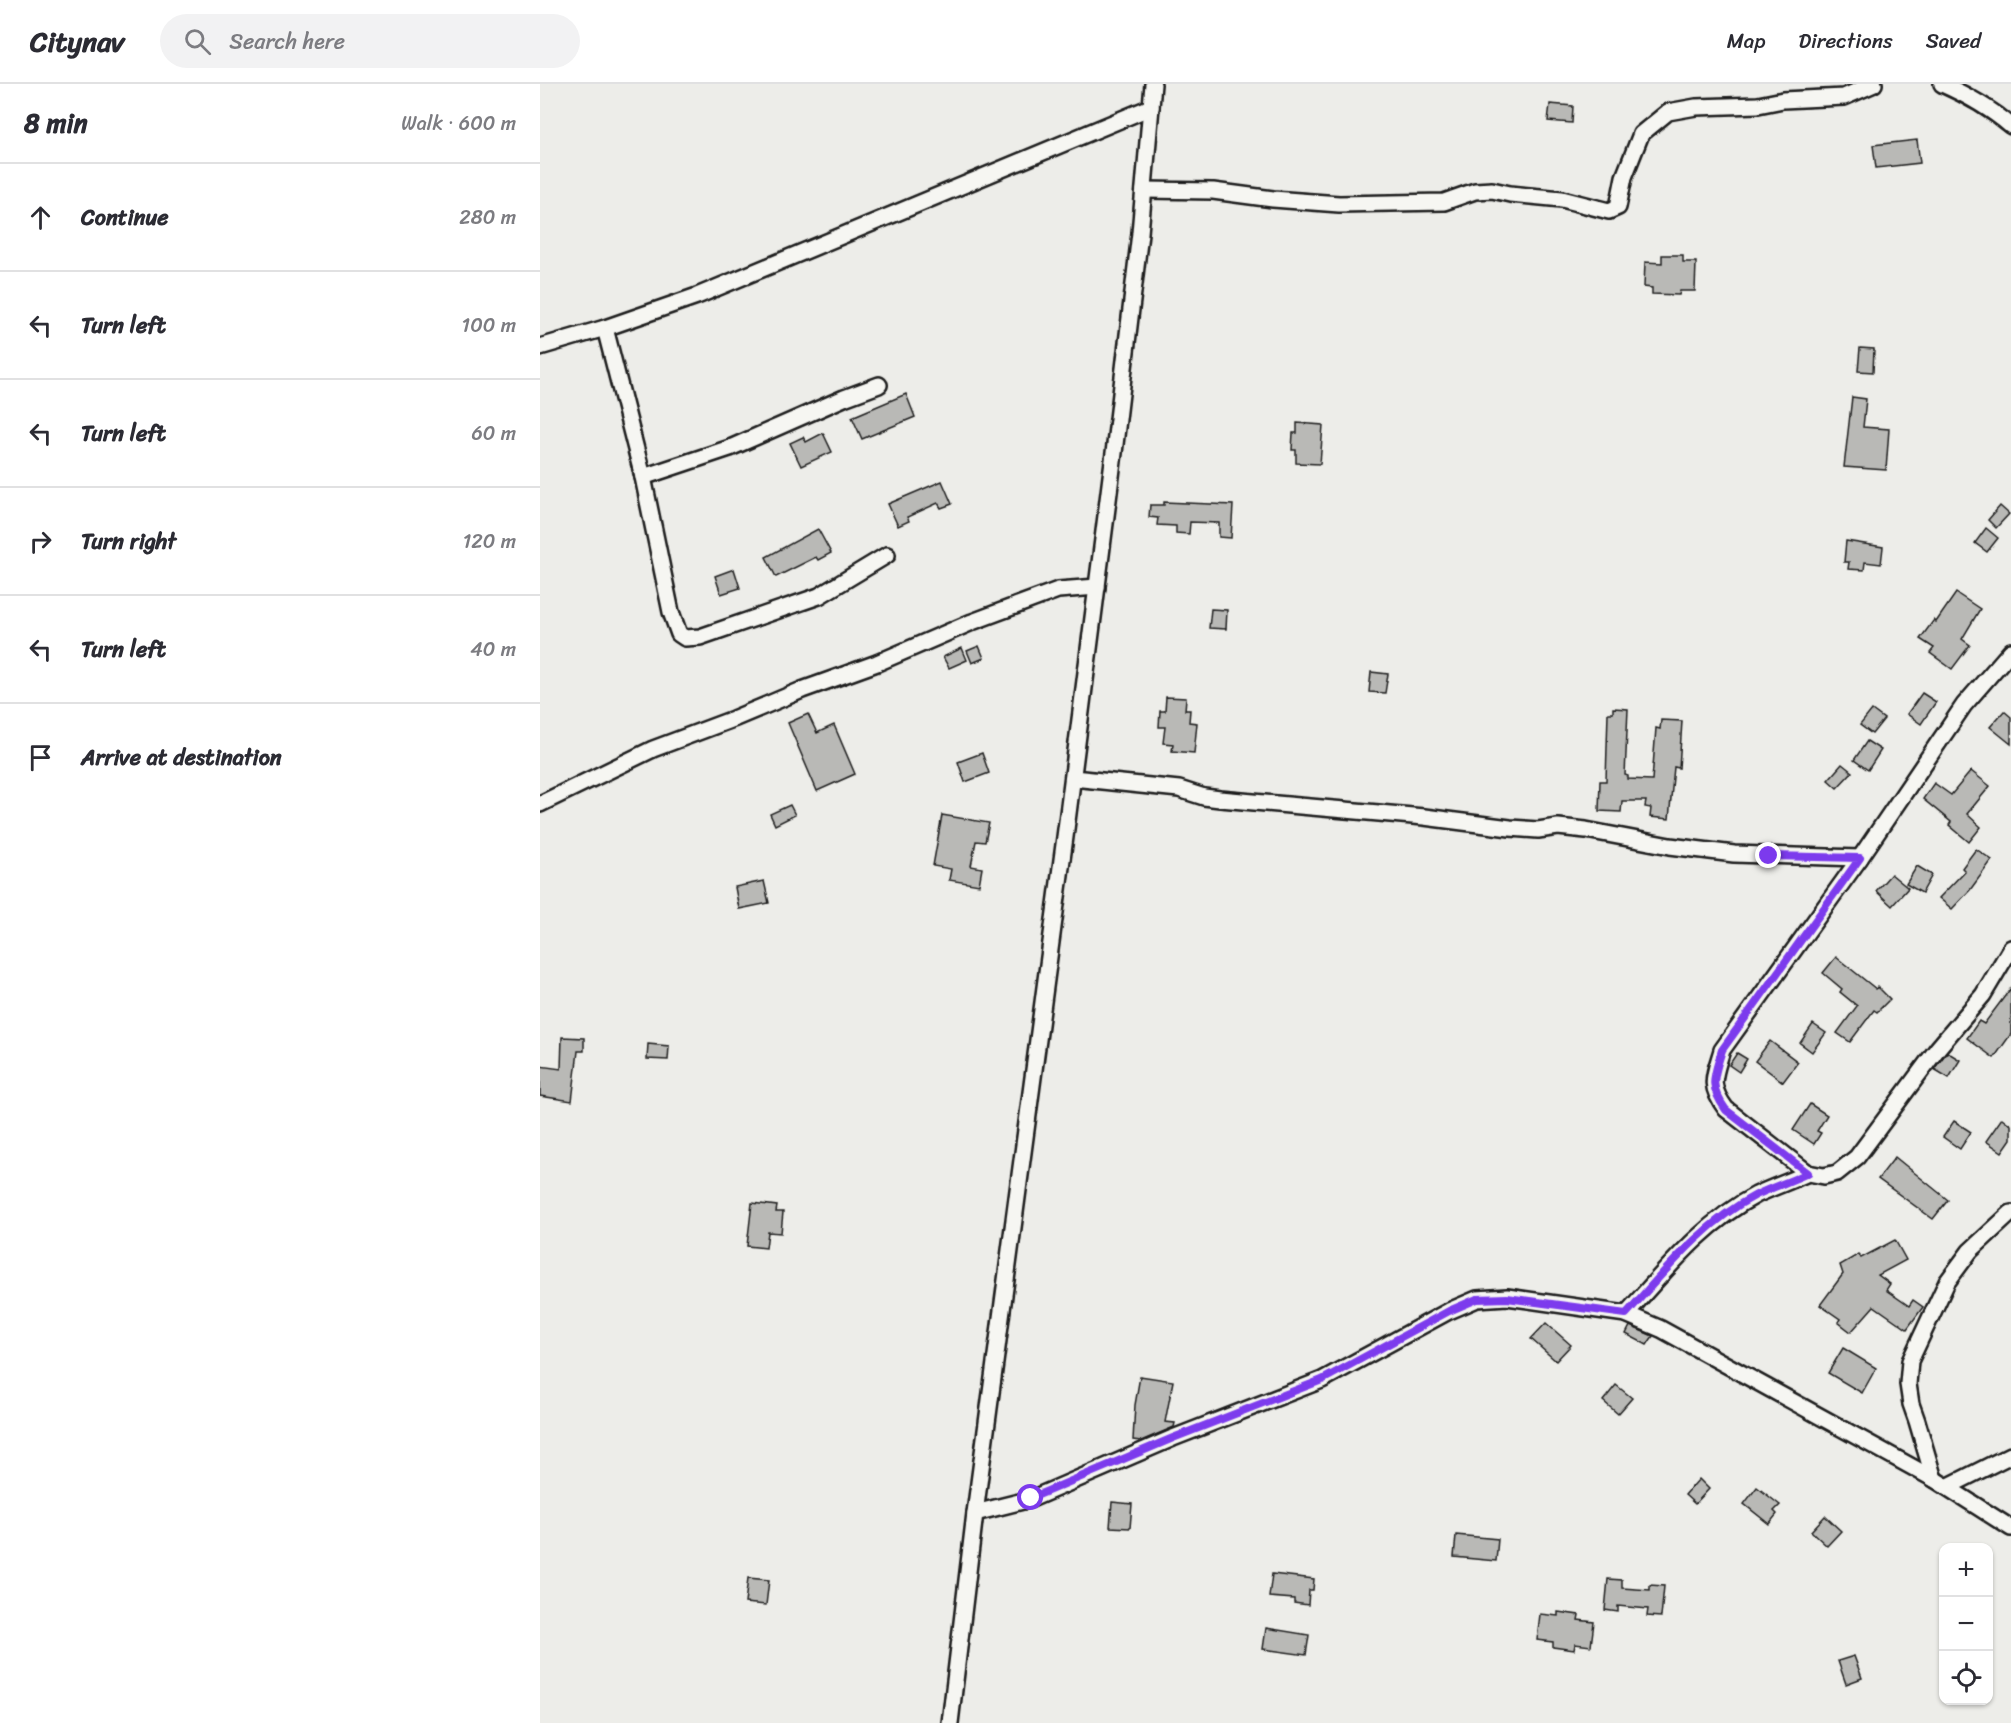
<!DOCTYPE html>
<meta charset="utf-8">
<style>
body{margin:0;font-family:Sriracha,sans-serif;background:#f2f2f3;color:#2b2b33}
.controls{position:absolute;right:18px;bottom:18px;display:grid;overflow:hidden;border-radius:12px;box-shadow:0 2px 4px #0004}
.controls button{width:54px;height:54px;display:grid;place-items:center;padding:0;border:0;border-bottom:2px solid #e1e1e2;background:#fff;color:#2b2b33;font:30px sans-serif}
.stop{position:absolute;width:18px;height:18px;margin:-14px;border:4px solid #7c3aed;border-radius:50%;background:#fff}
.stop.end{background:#7c3aed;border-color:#fff;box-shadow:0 2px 6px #0008}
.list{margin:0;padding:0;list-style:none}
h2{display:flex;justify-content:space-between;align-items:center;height:78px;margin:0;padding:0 24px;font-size:26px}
h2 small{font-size:20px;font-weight:400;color:#7c7c81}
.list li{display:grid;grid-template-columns:39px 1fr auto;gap:18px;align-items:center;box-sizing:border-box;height:108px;padding:0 24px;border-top:2px solid #e1e1e2}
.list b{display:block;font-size:22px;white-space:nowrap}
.list em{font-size:20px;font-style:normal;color:#7c7c81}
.icon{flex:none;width:33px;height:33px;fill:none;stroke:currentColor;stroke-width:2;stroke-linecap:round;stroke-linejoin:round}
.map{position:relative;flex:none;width:1471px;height:1639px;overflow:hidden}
header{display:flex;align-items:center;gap:36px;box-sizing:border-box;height:84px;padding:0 30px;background:#fff;border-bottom:2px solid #e1e1e2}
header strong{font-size:28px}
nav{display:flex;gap:33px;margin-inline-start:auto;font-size:21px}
.search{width:420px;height:54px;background:#f2f2f3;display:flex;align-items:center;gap:15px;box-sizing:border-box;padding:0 21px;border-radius:33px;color:#7c7c81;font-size:22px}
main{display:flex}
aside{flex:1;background:#fff}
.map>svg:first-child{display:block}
.building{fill:#b9b9b6;stroke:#1c1c1c;stroke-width:1.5}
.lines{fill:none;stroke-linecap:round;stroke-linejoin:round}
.minor-casing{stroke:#1c1c1c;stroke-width:20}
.minor{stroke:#f6f6f2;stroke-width:15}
.route{stroke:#7c3aed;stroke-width:8}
</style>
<header>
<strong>Citynav</strong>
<div class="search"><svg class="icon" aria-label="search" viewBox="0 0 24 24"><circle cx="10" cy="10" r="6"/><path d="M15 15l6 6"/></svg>Search here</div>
<nav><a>Map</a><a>Directions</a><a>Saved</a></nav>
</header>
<main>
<aside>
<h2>8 min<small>Walk · 600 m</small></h2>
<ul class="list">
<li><svg class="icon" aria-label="ahead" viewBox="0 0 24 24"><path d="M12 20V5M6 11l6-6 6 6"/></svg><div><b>Continue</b></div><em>280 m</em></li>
<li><svg class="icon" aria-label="left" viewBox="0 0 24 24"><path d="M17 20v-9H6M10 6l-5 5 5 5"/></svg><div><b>Turn left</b></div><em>100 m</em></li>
<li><svg class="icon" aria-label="left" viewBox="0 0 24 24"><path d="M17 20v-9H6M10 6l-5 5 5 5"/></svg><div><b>Turn left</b></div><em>60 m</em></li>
<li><svg class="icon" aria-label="right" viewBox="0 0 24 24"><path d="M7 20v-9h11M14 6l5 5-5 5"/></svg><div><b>Turn right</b></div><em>120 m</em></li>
<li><svg class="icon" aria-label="left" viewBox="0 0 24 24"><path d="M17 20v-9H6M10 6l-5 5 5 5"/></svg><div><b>Turn left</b></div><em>40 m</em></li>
<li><svg class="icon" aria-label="arrive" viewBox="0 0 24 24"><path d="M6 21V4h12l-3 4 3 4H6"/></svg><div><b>Arrive at destination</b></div></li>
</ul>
</aside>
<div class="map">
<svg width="1471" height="1639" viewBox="0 0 1471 1639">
<rect width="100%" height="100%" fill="#edede9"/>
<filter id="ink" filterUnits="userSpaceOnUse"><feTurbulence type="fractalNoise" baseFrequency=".0167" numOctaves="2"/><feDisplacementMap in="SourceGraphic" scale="12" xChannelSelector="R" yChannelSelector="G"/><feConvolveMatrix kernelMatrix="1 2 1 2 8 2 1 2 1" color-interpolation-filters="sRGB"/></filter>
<g filter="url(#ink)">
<g class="building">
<path d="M1010 20 1033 22 1032 39 1008 37Z"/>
<path d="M1377 56 1380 79 1336 84 1333 61Z"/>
<path d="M1122 171H1143V178H1156L1155 207H1140L1139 211 1112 210V204L1104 203 1105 178 1122 179Z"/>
<path d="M1320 264 1334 265 1333 288 1318 287Z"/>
<path d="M366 310 375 333 322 355 312 333Z"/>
<path d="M1312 313 1326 315 1323 343 1349 345 1346 386 1304 383Z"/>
<path d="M757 339 783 341 780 380 756 379V366H752L753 349H757Z"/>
<path d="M283 349 292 368 261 382 250 359 263 353 266 358Z"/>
<path d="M402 397 412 420 401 424 398 419 367 433 369 437 358 442 348 420Z"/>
<path d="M624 418 693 421 691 454 679 453V439L650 438 649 450 636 449V442L617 441 618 434 609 433 610 421H624Z"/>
<path d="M1460 422 1469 430 1456 444 1448 436Z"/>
<path d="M1446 444 1458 454 1447 468 1435 459Z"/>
<path d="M278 445 291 469 278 476 276 473 236 493 226 473Z"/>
<path d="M1306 457 1343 463 1341 480 1325 478 1324 486 1308 485 1309 478H1304Z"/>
<path d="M194 485 200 504 181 510 175 492Z"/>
<path d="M1416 509 1440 525 1422 555 1430 561 1412 585 1390 569 1394 564 1380 555 1394 536 1396 538Z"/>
<path d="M671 525 687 526 686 545 669 544Z"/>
<path d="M439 562 444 574 432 579 427 567Z"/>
<path d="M422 564 427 576 409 584 403 573Z"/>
<path d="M831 588 848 590 845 609 829 608Z"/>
<path d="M1382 609 1396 618 1381 640 1367 630Z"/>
<path d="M626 613 646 614 645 626H650L649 638 657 639 654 669 632 667 633 660 623 659 625 643H619L620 627H625Z"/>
<path d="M1073 624 1088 625 1085 691 1088 692V695L1112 696 1116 644 1120 645 1121 636 1142 637 1139 684 1134 683 1129 735 1110 733 1111 724 1105 723 1106 717H1082L1081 728 1059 727 1060 697H1066L1068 629H1073Z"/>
<path d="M1332 626 1344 635 1332 650 1320 641Z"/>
<path d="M1464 627 1471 633V660L1450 643Z"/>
<path d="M268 630 277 649 294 641 315 690 277 707 248 639Z"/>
<path d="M1327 657 1341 666 1328 686 1314 676Z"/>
<path d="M442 669 449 689 425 698 418 678Z"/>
<path d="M1302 680 1312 688 1297 704 1288 696Z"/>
<path d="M1431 687 1450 702 1427 730 1441 743 1429 758 1409 741 1411 738 1383 715 1394 699 1411 711Z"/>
<path d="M250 721 255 731 235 741 230 730Z"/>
<path d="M402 731 449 739 445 758 436 757 431 782 442 784 439 801 409 796 411 785 393 782Z"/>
<path d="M1436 765 1452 776 1430 806 1412 825 1399 814 1425 787 1422 784Z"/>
<path d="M1377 782 1392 791 1382 809 1366 800Z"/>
<path d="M1351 790 1368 804 1352 822 1336 807Z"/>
<path d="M224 797 229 819 199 825 195 803Z"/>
<path d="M1296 873 1336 905 1338 903 1350 915 1337 928 1334 926 1310 958 1297 949 1317 922 1300 908 1302 905 1283 889Z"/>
<path d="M1471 904V950L1454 974 1427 954 1439 937 1444 940Z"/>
<path d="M1273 940 1286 949 1272 968 1260 959Z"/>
<path d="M22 953 44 954V967H38L32 1017 0 1012V982L21 985Z"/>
<path d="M1230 957 1258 978 1243 998 1215 977Z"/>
<path d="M108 960 129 962 128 976 107 975Z"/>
<path d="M1407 968 1420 976 1409 994 1394 985Z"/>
<path d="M1197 969 1207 975 1199 988 1189 981Z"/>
<path d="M1270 1020 1287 1031 1277 1047 1281 1049 1274 1060 1253 1046Z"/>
<path d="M1462 1034 1471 1041V1055L1462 1068 1446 1057Z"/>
<path d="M1414 1037 1431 1048 1420 1065 1403 1053Z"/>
<path d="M1355 1073 1408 1116 1393 1135 1338 1095Z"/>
<path d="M212 1119 237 1122 236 1128H243L241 1149 228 1148 226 1164 207 1162Z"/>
<path d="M1355 1156 1366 1176 1338 1191 1350 1200 1346 1206 1369 1222 1373 1216 1383 1223 1367 1245 1334 1222 1311 1248 1298 1238 1300 1235 1280 1221 1303 1190 1300 1181 1319 1170 1321 1174Z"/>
<path d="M1006 1239 1031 1261 1016 1277 991 1255Z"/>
<path d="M1090 1242 1113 1252 1107 1261 1086 1250Z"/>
<path d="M1303 1264 1336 1284 1322 1309 1288 1289Z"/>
<path d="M600 1292 633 1297 625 1338 635 1339 634 1343 601 1357 593 1356 595 1321Z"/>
<path d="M1076 1301 1092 1314 1078 1330 1063 1317Z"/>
<path d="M1159 1395 1169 1405 1155 1420 1145 1411Z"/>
<path d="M1217 1403 1240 1421 1234 1427 1237 1430 1229 1440 1204 1420Z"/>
<path d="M572 1418 592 1420 590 1444 570 1443Z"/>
<path d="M1285 1432 1301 1447 1287 1462 1271 1447Z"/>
<path d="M916 1451 958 1455 956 1477 914 1473Z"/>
<path d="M732 1490 774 1495 773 1506H769L768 1521 754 1519V1515L729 1513Z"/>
<path d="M208 1494 229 1496 226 1521 205 1519Z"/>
<path d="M1068 1495 1082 1496V1504L1110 1506V1501L1124 1502 1121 1533 1107 1532 1108 1525 1078 1522V1528L1065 1526Z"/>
<path d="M1018 1528 1039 1531 1038 1536 1054 1538 1051 1562 1035 1560 1034 1566 1013 1563V1558L997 1556 1000 1530 1018 1532Z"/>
<path d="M726 1544 769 1551 766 1571 723 1565Z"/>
<path d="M1314 1572 1322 1594 1306 1600 1298 1577Z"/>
</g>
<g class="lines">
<defs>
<g id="minor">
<path d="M1402 0C1427 11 1450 24 1471 42"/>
<path d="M604 106 673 107 733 115 799 120 904 118 935 107 952 106 970 110 1022 115 1069 127 1078 123 1084 93 1101 50 1128 28 1156 23 1218 21 1243 16 1304 13 1334 0"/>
<path d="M65 244 103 393 131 528 139 550 145 554 160 553 279 512 347 471"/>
<path d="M0 263 65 244 157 212 611 23"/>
<path d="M103 393 190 364 304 314 339 301"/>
<path d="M1471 567 1424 621 1320 774 1182 966C1174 993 1168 1001 1186 1025L1268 1089 1284 1092 1297 1089 1317 1073 1398 964 1443 911 1471 864"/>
<path d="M533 694 639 705 664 713 680 715 884 733 970 744 998 746 1018 743 1046 746 1130 762 1194 770 1320 774"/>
<path d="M0 720 113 665 193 635 262 606 337 579 432 538 518 506 557 503"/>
<path d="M1086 1230C1125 1187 1164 1138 1216 1111 1233 1103 1251 1097 1268 1089"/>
<path d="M1394 1395 1377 1337 1371 1320 1368 1300 1370 1277 1407 1198 1430 1167 1471 1129"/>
<path d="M1407 1403 1471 1371"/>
<path d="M435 1429 491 1415 633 1354 782 1296 909 1227 937 1215 967 1213 1086 1230 1121 1245 1394 1395 1471 1444"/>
<path d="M410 1639 435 1429 525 753 574 369 600 149 613 0"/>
</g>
</defs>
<use href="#minor" class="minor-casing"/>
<use href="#minor" class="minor"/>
</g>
</g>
<g class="lines" filter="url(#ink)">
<path class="route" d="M491 1414 633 1354 782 1296 909 1227 937 1215 967 1214 1086 1230C1125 1187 1164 1138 1216 1111 1233 1103 1251 1097 1268 1089L1186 1026C1168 1001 1174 993 1182 966L1320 774 1229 772"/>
</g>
</svg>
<div class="controls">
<button>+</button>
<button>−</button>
<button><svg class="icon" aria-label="locate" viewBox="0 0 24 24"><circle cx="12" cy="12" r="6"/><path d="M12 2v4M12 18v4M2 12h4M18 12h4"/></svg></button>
</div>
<div class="stop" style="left:491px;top:1414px"></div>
<div class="stop end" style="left:1229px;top:772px"></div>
</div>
</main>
